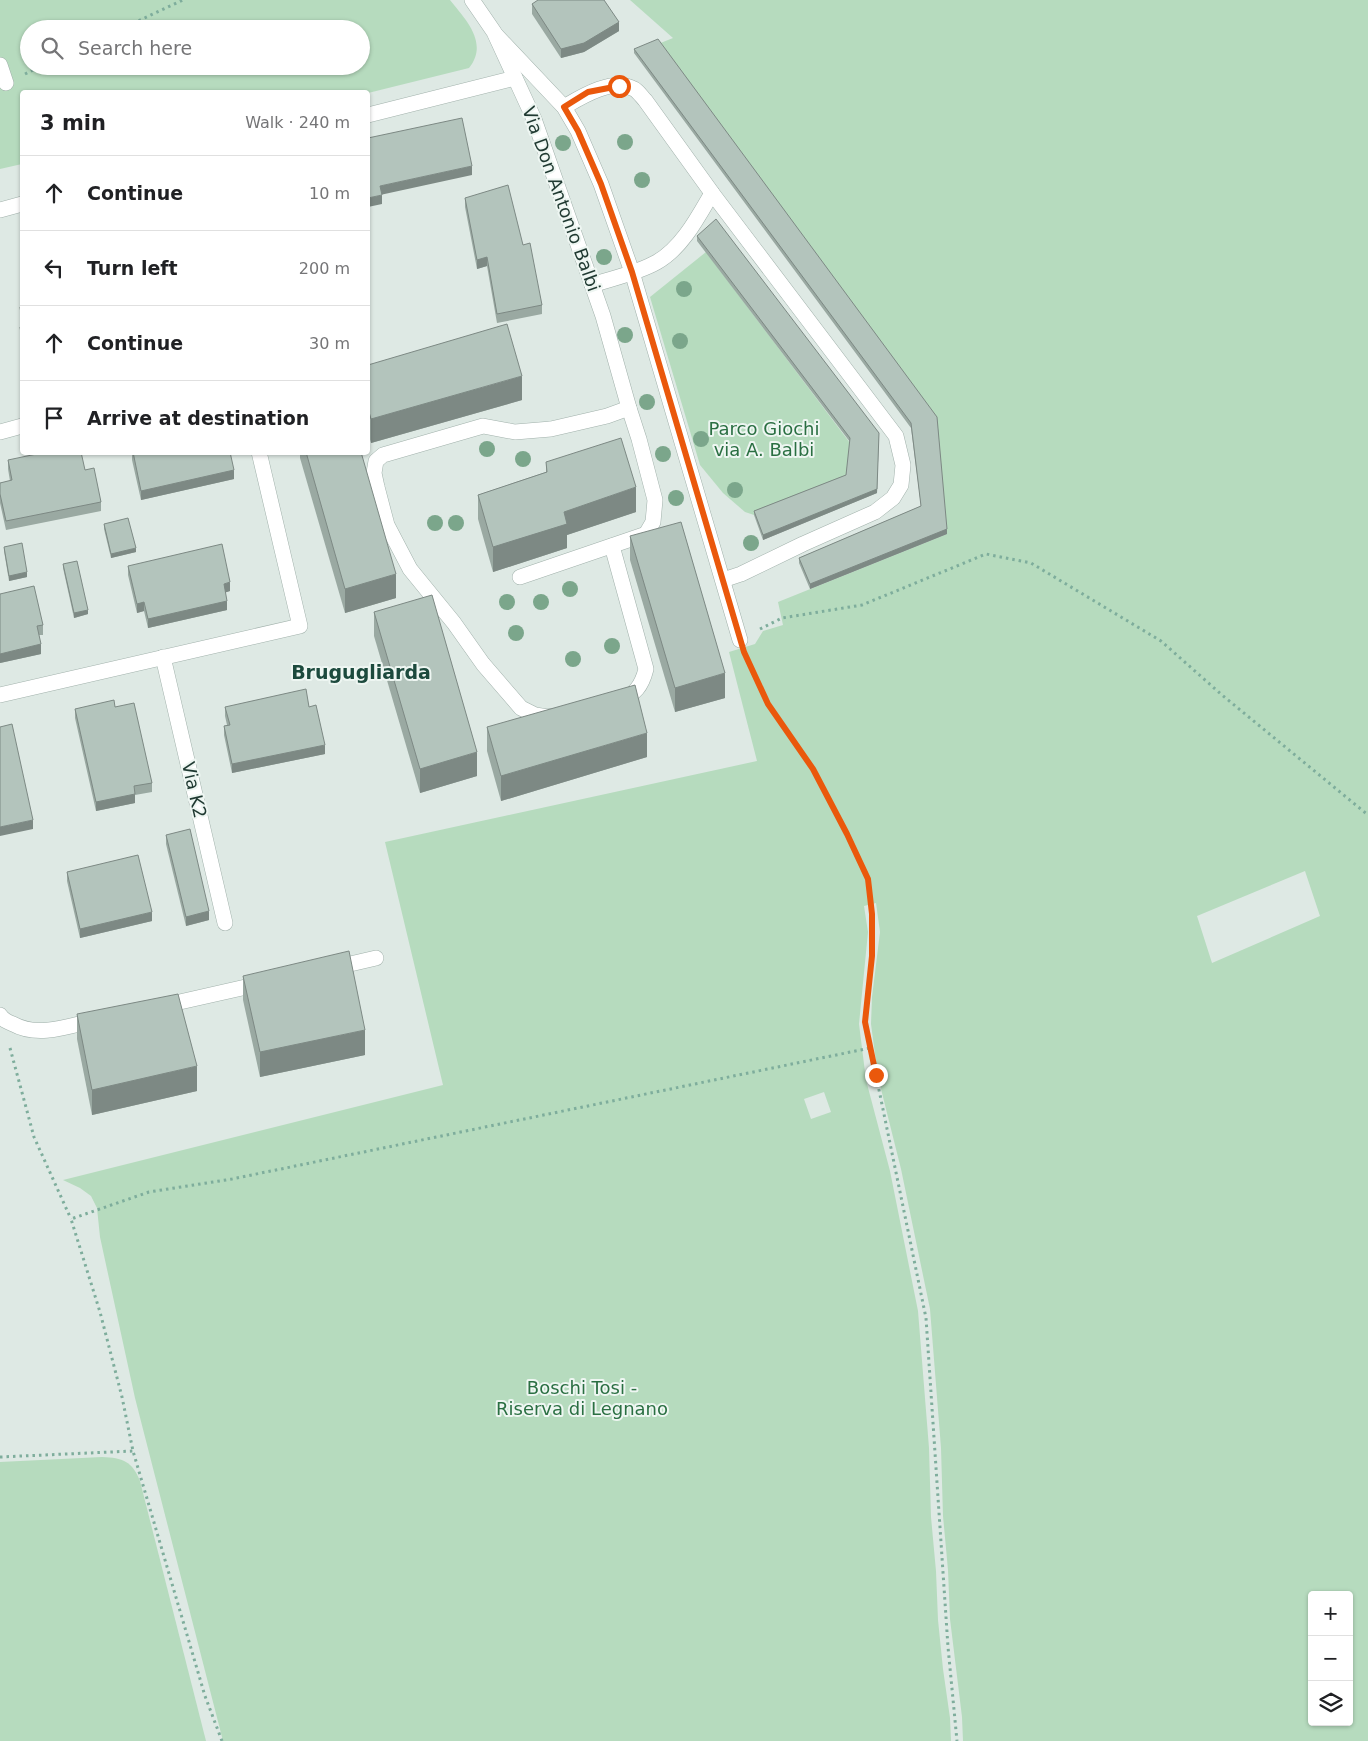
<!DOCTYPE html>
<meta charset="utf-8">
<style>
body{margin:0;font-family:"DejaVu Sans",sans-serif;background:#f2f2f2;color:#202124}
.controls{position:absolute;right:15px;bottom:15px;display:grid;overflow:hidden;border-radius:5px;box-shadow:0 1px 4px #0004}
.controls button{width:45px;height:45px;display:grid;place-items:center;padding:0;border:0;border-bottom:1px solid #e0e0e0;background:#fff;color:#202124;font:25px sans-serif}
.stop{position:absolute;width:15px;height:15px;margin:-11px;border:4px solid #ea580c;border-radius:50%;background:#fff}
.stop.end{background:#ea580c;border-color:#fff;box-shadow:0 1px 5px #0008}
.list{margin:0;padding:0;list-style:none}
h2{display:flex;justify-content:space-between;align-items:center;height:65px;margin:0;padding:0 20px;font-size:21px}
h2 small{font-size:16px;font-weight:400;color:#757577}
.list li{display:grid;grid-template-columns:32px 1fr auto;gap:15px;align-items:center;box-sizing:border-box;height:75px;padding:0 20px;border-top:1px solid #e0e0e0}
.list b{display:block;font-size:19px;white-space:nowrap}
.list em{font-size:16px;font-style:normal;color:#757577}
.icon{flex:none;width:28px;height:28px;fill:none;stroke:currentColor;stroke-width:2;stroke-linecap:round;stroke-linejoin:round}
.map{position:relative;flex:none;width:1368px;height:1741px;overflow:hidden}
.search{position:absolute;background:#fff;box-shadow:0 1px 4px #0004;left:20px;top:20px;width:350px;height:55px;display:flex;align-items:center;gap:12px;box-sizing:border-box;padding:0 18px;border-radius:28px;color:#757577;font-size:19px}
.panel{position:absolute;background:#fff;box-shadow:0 1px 4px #0004;left:20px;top:90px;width:350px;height:365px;border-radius:5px}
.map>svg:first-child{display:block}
.green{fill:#b6dbbe;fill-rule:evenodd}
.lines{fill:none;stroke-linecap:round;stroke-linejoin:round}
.service-casing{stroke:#a1b1ab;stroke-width:16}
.pedestrian-casing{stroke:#a1b1ab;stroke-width:16}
.minor-casing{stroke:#a1b1ab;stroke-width:16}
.path{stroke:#7ead9c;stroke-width:3;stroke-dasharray:2.5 4;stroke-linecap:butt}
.service{stroke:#fff;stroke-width:15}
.pedestrian{stroke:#fff;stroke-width:15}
.minor{stroke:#fff;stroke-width:15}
.tree{fill:#7ba68b}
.wall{fill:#9aa9a2}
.shaded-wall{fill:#7d8984}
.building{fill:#b3c4bc;stroke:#7d8984}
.route{stroke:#ea580c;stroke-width:6}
.labels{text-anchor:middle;stroke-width:4;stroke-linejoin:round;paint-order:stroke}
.street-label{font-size:18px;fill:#1f3931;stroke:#eef6f2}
.park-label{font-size:18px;fill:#2a6f42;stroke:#eef6f2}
.neighbourhood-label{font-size:19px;font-weight:bold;fill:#1c4a3d;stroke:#eef6f2}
</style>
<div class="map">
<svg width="1368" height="1741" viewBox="0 0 1368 1741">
<rect width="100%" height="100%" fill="#dee9e4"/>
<g class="green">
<path d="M0 0H450C466 20 489 43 469 68L368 93C353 92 346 89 331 92H22V164L0 169ZM29 29H361V66H29Z"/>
<path d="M630 0H1368V1741H963L962 1717 950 1619 948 1570 943 1516 941 1448 930 1309 901 1169 878 1077 871 1024 872 997 880 932 876 903 864 906 868 932 859 1024 866 1080 890 1171 918 1311 929 1448 931 1517 936 1571 938 1620 943 1669 950 1718 951 1741H223L135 1398 100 1237 97 1208 91 1196 80 1188 63 1180 443 1085 385 842 757 761 729 652 755 644 763 631 783 625 778 602 947 534 937 422 658 44 673 38ZM1305 871 1320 916 1212 963 1197 916ZM824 1092 831 1112 811 1119 804 1099ZM1312 1595H1349V1722H1312Z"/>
<path d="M706 252 850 443 846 479 754 515 745 512 723 493 700 465 650 297Z"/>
<path d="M102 1457C123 1458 132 1461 140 1481L206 1741H0V1462Z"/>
</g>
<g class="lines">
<defs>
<g id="service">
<path d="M496 35 564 107 578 131 601 184 632 272 740 640"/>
<path d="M564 107C581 97 613 77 634 89 638 91 642 97 645 100L712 193 896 436 903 465 901 485 893 498 875 512 803 544 741 574 723 580"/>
<path d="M592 285C613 278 638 273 657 262 682 248 698 217 712 193"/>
</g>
<path id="pedestrian" d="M0 65 6 83"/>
<g id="minor">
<path d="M472 0 494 32 534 119 603 316 629 408 607 416 551 429 515 432 483 426 383 455 376 461 374 473 377 487 387 525 410 569 454 623 483 664 521 708 535 715 548 717 552 716"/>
<path d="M368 115 515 78"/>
<path d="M0 210 22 204"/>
<path d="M0 432 22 426"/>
<path d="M612 546 646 669C642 685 635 696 618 700"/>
<path d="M520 577 646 534 653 522 655 500 639 439 629 408"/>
<path d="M163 657 225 923"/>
<path d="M0 695 300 626 259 452"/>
<path d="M333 968 376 958"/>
<path d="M162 1006 264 983"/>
<path d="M0 1015C3 1020 8 1022 13 1024 38 1038 69 1026 95 1020"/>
</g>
</defs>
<use href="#service" class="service-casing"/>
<use href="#pedestrian" class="pedestrian-casing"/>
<use href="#minor" class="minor-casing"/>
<g class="path">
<path d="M121 29 183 0"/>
<path d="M25 74 41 66"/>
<path d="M760 629 782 618 862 605 986 554 1031 563 1161 641 1222 695 1368 815"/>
<path d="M748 661 768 704 813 769 847 834 868 879 872 914V956L865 1022 926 1318 948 1647 957 1741"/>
<path d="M10 1048 34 1137 71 1219"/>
<path d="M0 1457 133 1451"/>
<path d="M222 1741 205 1696 133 1451 122 1397 100 1312 71 1219 149 1192 232 1179 870 1048"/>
</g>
<use href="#service" class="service"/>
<use href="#pedestrian" class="pedestrian"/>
<use href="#minor" class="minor"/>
</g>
<g class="tree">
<circle cx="625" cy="142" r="8"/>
<circle cx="563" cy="143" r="8"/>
<circle cx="642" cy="180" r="8"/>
<circle cx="604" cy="257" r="8"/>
<circle cx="684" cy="289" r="8"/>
<circle cx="625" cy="335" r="8"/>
<circle cx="680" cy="341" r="8"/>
<circle cx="647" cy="402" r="8"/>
<circle cx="701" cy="439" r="8"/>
<circle cx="487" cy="449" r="8"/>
<circle cx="663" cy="454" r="8"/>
<circle cx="523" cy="459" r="8"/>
<circle cx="735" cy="490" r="8"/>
<circle cx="676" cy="498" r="8"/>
<circle cx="435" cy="523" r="8"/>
<circle cx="456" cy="523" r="8"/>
<circle cx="751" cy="543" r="8"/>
<circle cx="570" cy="589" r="8"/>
<circle cx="507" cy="602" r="8"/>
<circle cx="541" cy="602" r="8"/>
<circle cx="516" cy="633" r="8"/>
<circle cx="612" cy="646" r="8"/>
<circle cx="573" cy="659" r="8"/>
</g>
<g class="wall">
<path d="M532 4 619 31 584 52 561 58 532 14Z"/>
<path d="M634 49 937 417 947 534 810 589 799 563V558L921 506 911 428 634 53Z"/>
<path d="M465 198 523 245 542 305V314L497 323 487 266 477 269 465 207Z"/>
<path d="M697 236 879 433 877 493 763 540 754 515V511L846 475 850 442 697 241Z"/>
<path d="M20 307H22V364L20 351Z"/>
<path d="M368 365 522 400 371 443 368 433Z"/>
<path d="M132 452H230L234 479 141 500 132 460Z"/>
<path d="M300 452H361L396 598 345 613 300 458Z"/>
<path d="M8 460 85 470 101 502V511L6 530 0 503V483L10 481 8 469Z"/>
<path d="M546 462 636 512 567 535V548L493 572 478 519V495L546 472Z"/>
<path d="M104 524 136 552 111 558 104 529Z"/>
<path d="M630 536 725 698 675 712 630 560Z"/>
<path d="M4 547 27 577 9 581 4 551Z"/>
<path d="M63 564 88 614 74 618 63 568Z"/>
<path d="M128 566 230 591 225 592 227 610 148 628 144 611 137 613 128 575Z"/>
<path d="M0 594 43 625V635H39L41 654 0 663Z"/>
<path d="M374 612 477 776 420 793 374 636Z"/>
<path d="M115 707 152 783V792L135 795V803L96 811 75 718V709Z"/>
<path d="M225 707H309L325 754 232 773 224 735V726L227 725 225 716Z"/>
<path d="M487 727 647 757 501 801 487 751Z"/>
<path d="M166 835 209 920 186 926 166 844Z"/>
<path d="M67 872 152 921 80 938 67 881Z"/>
<path d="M243 976 365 1055 260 1077 243 1000Z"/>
<path d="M77 1014 197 1091 92 1115 77 1039Z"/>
</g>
<g class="shaded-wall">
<path d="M619 22V31L584 52 561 58V49Z"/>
<path d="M472 166V175L380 195V186Z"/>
<path d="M382 195V204L368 207V198Z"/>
<path d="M487 257V266L477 269V260Z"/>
<path d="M522 376V400L371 443V419Z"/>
<path d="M879 433 877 493 763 540V535L877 489Z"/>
<path d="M234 470V479L141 500V491Z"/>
<path d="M636 487V512L567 535V548L493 572V547L564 512Z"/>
<path d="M947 529V534L810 589V584Z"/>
<path d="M136 548V552L111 558V554Z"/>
<path d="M27 572V577L9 581V576Z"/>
<path d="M396 574V598L345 613V589Z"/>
<path d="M230 582V591L224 593V584Z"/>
<path d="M227 601V610L148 628V619Z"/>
<path d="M144 602V611L137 613V604Z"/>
<path d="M88 610V614L74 618V613Z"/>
<path d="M41 644V654L0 663V654Z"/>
<path d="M725 673V698L675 712V688Z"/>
<path d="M647 733V757L501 801V776Z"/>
<path d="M325 745V754L232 773V764Z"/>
<path d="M477 752V776L420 793V769Z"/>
<path d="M135 794V803L96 811V802Z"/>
<path d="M33 820V829L0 836V827Z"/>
<path d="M209 911V920L186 926V917Z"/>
<path d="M152 912V921L80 938V929Z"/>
<path d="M365 1030V1055L260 1077V1052Z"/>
<path d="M197 1066V1091L92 1115V1090Z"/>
</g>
<g class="building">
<path d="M538 0H604L619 22 584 43 561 49 532 4Z"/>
<path d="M658 39 937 417 947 529 810 584 799 558 921 506 911 423 634 49Z"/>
<path d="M462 118 472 166 380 186 382 195 368 198V138Z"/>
<path d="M508 185 523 245 530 243 542 305 497 314 487 257 477 260 465 198Z"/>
<path d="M716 219 879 433 877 489 763 535 754 511 846 475 850 438 697 236Z"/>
<path d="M20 307H22V320Z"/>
<path d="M507 324 522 376 371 419 368 408V365Z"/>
<path d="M22 326V339L20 327Z"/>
<path d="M621 438 636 487 564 512 567 524 493 547 478 495 547 472 546 462Z"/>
<path d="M46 452H81L85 470 94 468 101 502 6 521 0 494V483L12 480 8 460Z"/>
<path d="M133 452H230L234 470 141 491Z"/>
<path d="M306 452H361L396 574 345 589Z"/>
<path d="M128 518 136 548 111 554 104 524Z"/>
<path d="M681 522 725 673 675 688 630 536Z"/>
<path d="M22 543 27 572 9 576 4 547Z"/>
<path d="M222 544 230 582 224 584 227 601 148 619 144 602 137 604 128 566Z"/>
<path d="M77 561 88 610 74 613 63 564Z"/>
<path d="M34 586 43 625 37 626 41 644 0 654V594Z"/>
<path d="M432 595 477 752 420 769 374 612Z"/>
<path d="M635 685 647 733 501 776 487 727Z"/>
<path d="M306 689 309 707 316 705 325 745 232 764 224 726 230 725 225 707Z"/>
<path d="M114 700 115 707 134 703 152 783 134 786 135 794 96 802 75 709Z"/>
<path d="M12 724 33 820 0 827V727Z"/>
<path d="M190 829 209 911 186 917 166 835Z"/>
<path d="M138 855 152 912 80 929 67 872Z"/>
<path d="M349 951 365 1030 260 1052 243 976Z"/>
<path d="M178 994 197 1066 92 1090 77 1014Z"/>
</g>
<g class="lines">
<path class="route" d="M619 86 588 92 564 107 578 131 601 184 632 272 744 652 768 704 813 769 847 834 868 879 872 914V956L865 1022 876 1075"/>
</g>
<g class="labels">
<g class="street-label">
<text transform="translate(561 199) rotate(70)" y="6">Via Don Antonio Balbi</text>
<text transform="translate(194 790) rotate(77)" y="6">Via K2</text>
</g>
<g class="park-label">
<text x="764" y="435">Parco Giochi<tspan x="764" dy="21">via A. Balbi</tspan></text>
<text x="582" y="1394">Boschi Tosi -<tspan x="582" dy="21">Riserva di Legnano</tspan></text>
</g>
<g class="neighbourhood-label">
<text x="361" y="679">Brugugliarda</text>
</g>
</g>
</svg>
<div class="controls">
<button>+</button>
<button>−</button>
<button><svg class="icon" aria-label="layers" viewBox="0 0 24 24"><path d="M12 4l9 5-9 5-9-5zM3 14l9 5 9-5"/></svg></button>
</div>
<div class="stop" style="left:619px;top:86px"></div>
<div class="stop end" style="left:876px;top:1075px"></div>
<div class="search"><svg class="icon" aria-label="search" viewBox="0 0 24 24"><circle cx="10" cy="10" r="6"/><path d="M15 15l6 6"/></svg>Search here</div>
<section class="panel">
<h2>3 min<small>Walk · 240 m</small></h2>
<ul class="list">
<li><svg class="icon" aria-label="ahead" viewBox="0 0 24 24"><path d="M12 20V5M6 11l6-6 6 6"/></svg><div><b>Continue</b></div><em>10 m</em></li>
<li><svg class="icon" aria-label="left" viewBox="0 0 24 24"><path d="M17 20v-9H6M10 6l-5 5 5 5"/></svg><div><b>Turn left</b></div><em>200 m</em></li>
<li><svg class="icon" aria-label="ahead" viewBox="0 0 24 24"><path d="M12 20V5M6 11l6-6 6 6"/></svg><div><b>Continue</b></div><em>30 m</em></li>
<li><svg class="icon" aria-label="arrive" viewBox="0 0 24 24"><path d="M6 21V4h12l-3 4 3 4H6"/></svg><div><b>Arrive at destination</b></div></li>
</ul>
</section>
</div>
